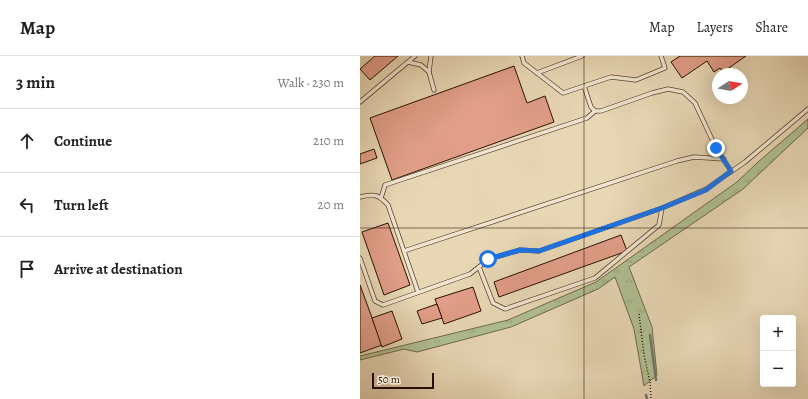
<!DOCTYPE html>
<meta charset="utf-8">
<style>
body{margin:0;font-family:Alegreya,serif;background:#f2f2f2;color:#222}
.controls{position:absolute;right:12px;bottom:12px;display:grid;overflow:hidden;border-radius:4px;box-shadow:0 4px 16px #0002}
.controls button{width:36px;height:36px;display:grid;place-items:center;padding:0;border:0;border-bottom:1px solid #e0e0e0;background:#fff;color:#222;font:20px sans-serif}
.compass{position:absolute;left:352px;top:12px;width:36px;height:36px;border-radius:50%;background:#fff;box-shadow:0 4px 16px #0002;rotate:79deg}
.scale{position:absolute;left:12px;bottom:10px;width:62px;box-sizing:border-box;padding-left:4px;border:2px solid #2a1003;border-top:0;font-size:11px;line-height:14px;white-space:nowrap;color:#2a1003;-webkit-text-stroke:3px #f0e5cf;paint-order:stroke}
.stop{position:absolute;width:12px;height:12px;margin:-9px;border:3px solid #1a73e8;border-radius:50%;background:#fff}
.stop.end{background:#1a73e8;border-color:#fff;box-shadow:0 1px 4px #0008}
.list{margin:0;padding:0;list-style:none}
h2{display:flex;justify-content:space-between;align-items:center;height:52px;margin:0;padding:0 16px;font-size:17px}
h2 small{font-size:13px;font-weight:400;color:#767676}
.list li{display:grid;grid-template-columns:26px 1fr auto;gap:12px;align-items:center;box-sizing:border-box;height:64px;padding:0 16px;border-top:1px solid #e0e0e0}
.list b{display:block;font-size:15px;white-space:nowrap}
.list em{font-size:13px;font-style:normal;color:#767676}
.icon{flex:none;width:22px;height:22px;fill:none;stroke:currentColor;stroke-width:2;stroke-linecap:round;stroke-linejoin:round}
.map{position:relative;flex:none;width:448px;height:343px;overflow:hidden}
header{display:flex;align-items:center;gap:24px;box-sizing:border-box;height:56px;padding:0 20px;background:#fff;border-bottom:1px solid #e0e0e0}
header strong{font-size:19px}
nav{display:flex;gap:22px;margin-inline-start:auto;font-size:14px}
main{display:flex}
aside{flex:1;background:#fff}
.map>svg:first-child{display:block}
.grass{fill:url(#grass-tufts);stroke:#6d684a}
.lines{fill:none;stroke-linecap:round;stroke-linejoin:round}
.stream{stroke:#6c7668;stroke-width:2.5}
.building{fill:#e19e88;stroke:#2a1003}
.service-casing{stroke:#5a4230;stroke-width:5}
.path{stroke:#2a1003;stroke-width:1.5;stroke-dasharray:1 2;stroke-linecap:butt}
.service{stroke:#f0e5cf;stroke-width:3.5}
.route{stroke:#1a73e8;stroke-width:5}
.grid{fill:none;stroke:#2a1003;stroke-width:1;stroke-opacity:0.55}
</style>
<header>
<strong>Map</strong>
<nav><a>Map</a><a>Layers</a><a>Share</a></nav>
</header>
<main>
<aside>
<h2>3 min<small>Walk · 230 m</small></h2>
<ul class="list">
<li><svg class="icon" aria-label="ahead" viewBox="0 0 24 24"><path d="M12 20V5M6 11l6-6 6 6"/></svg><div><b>Continue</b></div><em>210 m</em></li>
<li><svg class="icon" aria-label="left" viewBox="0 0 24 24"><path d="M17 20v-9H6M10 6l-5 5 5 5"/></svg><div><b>Turn left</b></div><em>20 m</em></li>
<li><svg class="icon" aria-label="arrive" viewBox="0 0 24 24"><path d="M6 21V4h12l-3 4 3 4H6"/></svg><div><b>Arrive at destination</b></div></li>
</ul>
</aside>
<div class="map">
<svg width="448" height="343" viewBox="0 0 448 343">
<defs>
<pattern id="grass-tufts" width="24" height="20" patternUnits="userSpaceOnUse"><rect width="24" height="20" fill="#b0bf92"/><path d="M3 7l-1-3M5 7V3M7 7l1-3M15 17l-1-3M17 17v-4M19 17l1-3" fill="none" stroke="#98a37c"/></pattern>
</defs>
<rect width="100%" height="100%" fill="#e8d7b5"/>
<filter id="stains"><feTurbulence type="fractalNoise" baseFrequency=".005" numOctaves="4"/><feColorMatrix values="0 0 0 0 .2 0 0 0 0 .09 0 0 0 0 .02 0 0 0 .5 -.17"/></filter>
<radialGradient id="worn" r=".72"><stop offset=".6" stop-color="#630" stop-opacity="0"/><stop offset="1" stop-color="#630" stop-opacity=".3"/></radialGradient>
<path class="grass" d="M448 63V72L383 133 269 211 292 271 297 319 284 330 274 273 255 221 238 233 151 271 57 296 44 293 0 304V300L148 264 236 226 377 126 398 106Z"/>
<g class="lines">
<g class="stream">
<path d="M290 279 296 324"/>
<path d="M286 339 287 343"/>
</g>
</g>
<g class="building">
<path d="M15 0H38L10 24 0 13Z"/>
<path d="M320 0H386L363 16 360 12 354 16 347 5 322 22 311 6Z"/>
<path d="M154 10 167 47 185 40 194 66 32 124 10 62Z"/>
<path d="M14 93 17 102 0 108V98Z"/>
<path d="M28 167 50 229 24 239 2 176Z"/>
<path d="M261 179 267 195 139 241 134 226Z"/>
<path d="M0 229 22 289 0 297Z"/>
<path d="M113 231 121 255 84 268 75 243Z"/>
<path d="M77 248 82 262 62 268 57 255Z"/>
<path d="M32 255 42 283 22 291 12 262Z"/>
</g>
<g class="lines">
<defs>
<g id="service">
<path d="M162 0 164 7 203 37 224 30"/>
<path d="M301 0 305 12 276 24 251 21 224 30 231 51 235 55H241L292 37 308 33 323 36 335 47 356 92 371 115"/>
<path d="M48 6 61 9 69 16 74 34"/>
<path d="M69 16 71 0"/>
<path d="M177 17 222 0"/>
<path d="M0 46 55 0"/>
<path d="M0 141C14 137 19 139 28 149L58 236"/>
<path d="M21 142 25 129 227 62 235 55"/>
<path d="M44 195 317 105 334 101 364 103"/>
<path d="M0 202 15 245 23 249 110 218 129 203 160 194 179 195 302 152"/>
<path d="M119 211 133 247 145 253 235 222 299 169 302 152 346 133 385 106 448 53"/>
</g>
</defs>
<use href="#service" class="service-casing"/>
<path class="path" d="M279 258 284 299 290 326 291 343"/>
<use href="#service" class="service"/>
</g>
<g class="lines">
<path class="route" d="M128 203 160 194 179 195 302 152 346 134 371 115 356 92"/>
</g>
<path class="grid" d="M224 0V343M0 172H448"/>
<rect width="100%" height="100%" filter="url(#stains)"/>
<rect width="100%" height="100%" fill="url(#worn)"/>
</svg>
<div class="controls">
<button>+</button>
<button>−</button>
</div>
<svg class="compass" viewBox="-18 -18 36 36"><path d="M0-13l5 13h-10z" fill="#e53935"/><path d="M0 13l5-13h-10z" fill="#767676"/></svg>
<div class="scale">50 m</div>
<div class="stop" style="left:128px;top:203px"></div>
<div class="stop end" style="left:356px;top:92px"></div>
</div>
</main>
